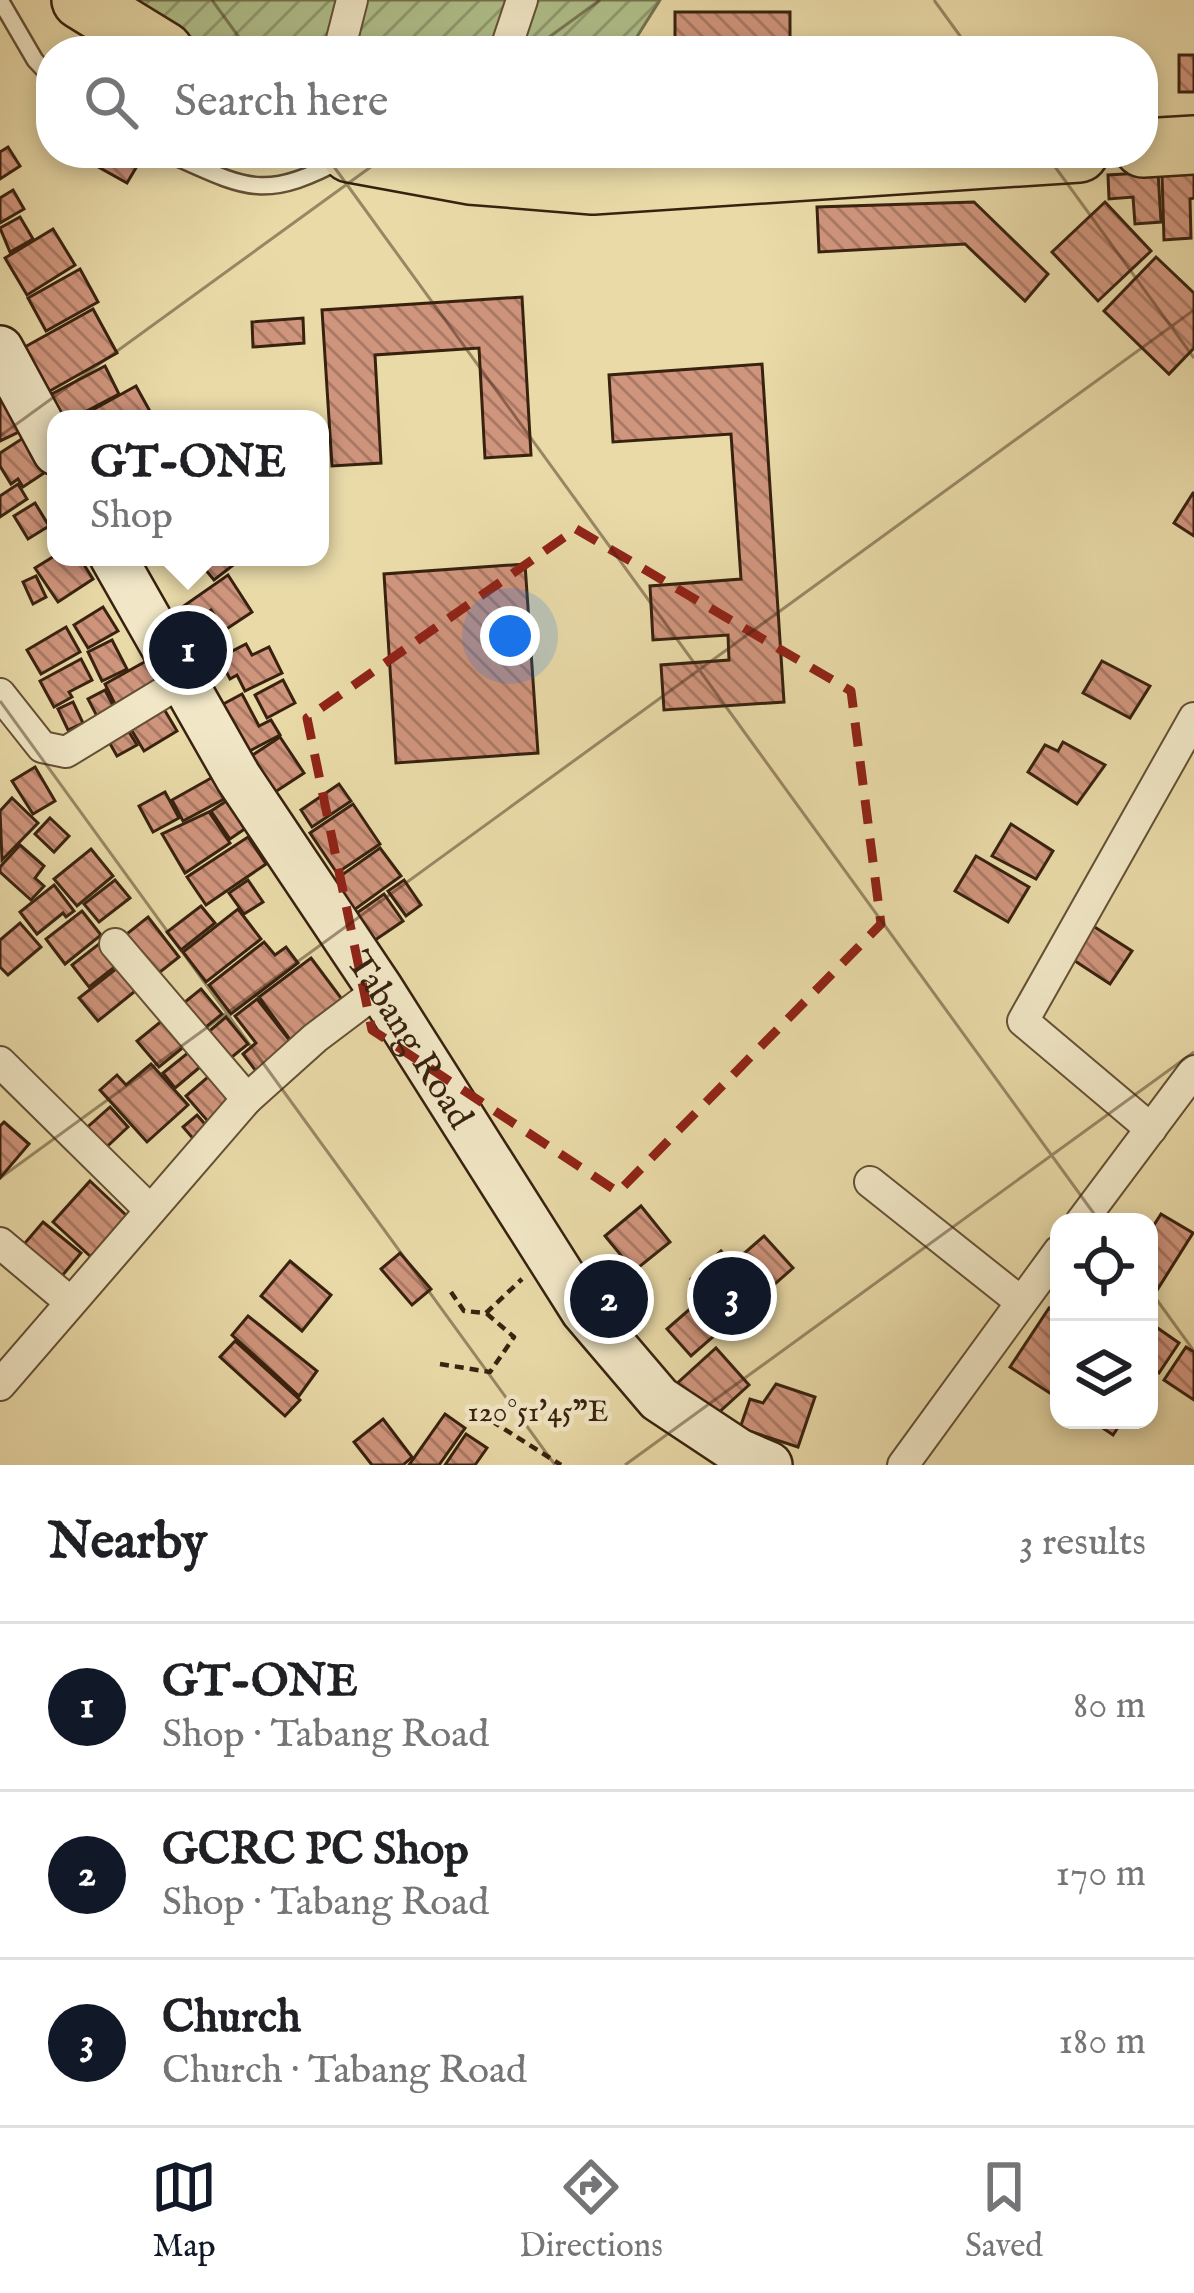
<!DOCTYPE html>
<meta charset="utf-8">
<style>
body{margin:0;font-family:"IM FELL English",serif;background:#f6f6f6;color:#202124}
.controls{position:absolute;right:36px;bottom:36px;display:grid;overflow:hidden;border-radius:24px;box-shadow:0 6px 18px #0003}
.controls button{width:108px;height:108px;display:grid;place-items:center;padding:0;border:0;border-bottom:3px solid #e0e0e0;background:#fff;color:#202124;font:60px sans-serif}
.you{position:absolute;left:510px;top:636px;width:42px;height:42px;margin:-30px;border:9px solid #fff;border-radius:50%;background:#1a73e8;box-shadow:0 0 0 18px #1a73e833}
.badge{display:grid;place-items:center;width:78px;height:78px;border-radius:50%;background:#111827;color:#fff;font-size:39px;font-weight:700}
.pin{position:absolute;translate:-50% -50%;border:6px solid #fff;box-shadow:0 3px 12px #0006}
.popup{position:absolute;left:47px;top:410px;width:282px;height:156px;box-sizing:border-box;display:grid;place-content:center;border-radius:24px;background:#fff;filter:drop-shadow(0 3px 9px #0005);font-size:39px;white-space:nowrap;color:#757577}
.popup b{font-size:45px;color:#202124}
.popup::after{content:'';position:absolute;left:50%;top:100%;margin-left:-24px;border:24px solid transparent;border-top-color:#fff}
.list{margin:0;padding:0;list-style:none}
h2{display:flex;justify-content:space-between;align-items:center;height:156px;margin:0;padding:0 48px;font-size:51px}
h2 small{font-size:39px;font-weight:400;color:#757577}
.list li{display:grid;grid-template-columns:78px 1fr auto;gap:36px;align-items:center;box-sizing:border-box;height:168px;padding:0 48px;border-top:3px solid #e0e0e0}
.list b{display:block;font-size:45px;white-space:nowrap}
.list p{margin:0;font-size:39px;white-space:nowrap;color:#757577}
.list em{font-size:39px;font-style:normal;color:#757577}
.icon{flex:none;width:66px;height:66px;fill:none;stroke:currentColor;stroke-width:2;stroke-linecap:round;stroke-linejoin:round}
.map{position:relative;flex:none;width:1194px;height:1465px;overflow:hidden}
.search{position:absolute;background:#fff;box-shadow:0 6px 18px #0003;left:36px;right:36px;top:36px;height:132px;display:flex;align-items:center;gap:30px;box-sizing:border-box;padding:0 42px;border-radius:48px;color:#757577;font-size:45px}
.sheet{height:660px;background:#fff}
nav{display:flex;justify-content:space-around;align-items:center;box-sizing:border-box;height:168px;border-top:3px solid #e0e0e0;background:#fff;font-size:33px;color:#757577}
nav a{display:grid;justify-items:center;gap:6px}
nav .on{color:#111827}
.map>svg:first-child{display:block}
.garden{fill:url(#garden-furrows);stroke:#74724e;stroke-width:3}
.building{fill:url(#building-back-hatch);stroke:#38220f;stroke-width:3}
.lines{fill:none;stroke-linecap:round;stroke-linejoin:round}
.lane-casing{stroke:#645035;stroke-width:20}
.street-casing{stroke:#645035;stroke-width:34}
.secondary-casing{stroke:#38220f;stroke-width:50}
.highway-casing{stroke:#38220f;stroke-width:62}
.path{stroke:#38220f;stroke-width:4.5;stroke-dasharray:9 6;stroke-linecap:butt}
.lane{stroke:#f1e7c6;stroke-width:15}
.street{stroke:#f1e7c6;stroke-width:30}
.secondary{stroke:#f1e7c6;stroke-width:45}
.highway{stroke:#e9daa8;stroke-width:57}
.marked{fill:none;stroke:#8f2418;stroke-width:9;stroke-dasharray:24 15;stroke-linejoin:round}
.ticks{fill:none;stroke:#38220f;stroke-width:3;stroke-opacity:0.45}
.labels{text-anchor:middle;stroke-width:9;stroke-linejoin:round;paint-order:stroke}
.street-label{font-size:36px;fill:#38220f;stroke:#f1e7c6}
.ticks-label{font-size:30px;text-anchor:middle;fill:#38220f;stroke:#f1e7c6;stroke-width:9;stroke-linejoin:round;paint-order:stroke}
</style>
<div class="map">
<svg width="1194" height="1465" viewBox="0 0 1194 1465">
<defs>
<pattern id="garden-furrows" width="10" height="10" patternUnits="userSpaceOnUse" patternTransform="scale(3)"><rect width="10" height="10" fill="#b0c18c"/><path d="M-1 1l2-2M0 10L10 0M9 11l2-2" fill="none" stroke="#909c71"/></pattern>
<pattern id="building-back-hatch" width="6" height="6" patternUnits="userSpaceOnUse" patternTransform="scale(3)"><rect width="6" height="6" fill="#d0957d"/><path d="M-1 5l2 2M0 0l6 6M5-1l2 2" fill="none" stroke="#aa7965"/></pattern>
</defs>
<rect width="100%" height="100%" fill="#e9daa8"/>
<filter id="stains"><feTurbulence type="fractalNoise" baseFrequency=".00167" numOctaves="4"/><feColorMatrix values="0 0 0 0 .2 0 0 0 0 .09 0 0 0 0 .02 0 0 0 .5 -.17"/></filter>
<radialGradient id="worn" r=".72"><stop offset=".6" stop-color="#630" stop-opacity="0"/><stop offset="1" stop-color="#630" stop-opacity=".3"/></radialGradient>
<path class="garden" d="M123 0H660L628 51H217Z"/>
<g class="building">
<rect x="675" y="12" width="115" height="39"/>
<rect x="1179" y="55" width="15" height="37"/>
<path d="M8 147 20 166 0 179V152Z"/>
<path d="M88 153H126L140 161 127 183 84 159Z"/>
<path d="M1158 172 1161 222 1135 224 1133 197 1109 199 1108 175Z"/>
<path d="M1194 173V198L1190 199 1191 238 1164 240 1162 174Z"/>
<path d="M13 190 24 209 0 223V198Z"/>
<path d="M974 202 1048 274 1025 301 965 244 819 252 817 207Z"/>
<path d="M1105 202 1151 251 1098 301 1052 252Z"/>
<path d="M20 217 33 239 10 252 0 228Z"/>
<path d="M53 229 75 265 27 295 5 258Z"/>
<path d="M1156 257 1194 293V348L1169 374 1104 311Z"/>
<path d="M80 269 98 302 46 331 28 298Z"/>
<path d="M522 297 531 455 485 458 479 348 375 355 381 463 332 466 322 310Z"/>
<path d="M93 309 117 353 48 392 23 348Z"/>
<path d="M303 318 304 343 253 347 252 322Z"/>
<path d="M762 364 784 702 664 710 661 665 729 660 728 635 653 640 650 586 741 579 731 434 613 442 609 375Z"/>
<path d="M105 366 119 394 85 412 88 419H62L50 395Z"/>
<path d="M136 386 152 415 145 419H90L87 413Z"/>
<path d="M11 398 25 429 0 441V403Z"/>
<path d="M31 433 53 467 23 487 18 479 11 484 0 466V453Z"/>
<path d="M18 484 27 499 0 517V496Z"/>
<path d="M1193 493H1194V536L1174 523Z"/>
<path d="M35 503 49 526 28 539 14 516Z"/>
<path d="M56 555 79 557 93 579 58 602 35 568Z"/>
<path d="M195 557H225L232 566 214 580Z"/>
<path d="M525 564 538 753 396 763 384 574Z"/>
<path d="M228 575 252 612 225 630 211 610 186 627 175 612Z"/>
<path d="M36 576 46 597 33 604 23 582Z"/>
<path d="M103 607 118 631 88 648 74 625Z"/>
<path d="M66 627 80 652 41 674 27 650Z"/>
<path d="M112 640 127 669 102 681 88 652Z"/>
<path d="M246 644 252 655 269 647 282 673 245 691 237 675 230 679 219 658Z"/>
<path d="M81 659 92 680 69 692 72 697 54 707 40 681Z"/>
<path d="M148 660 163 685 119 712 105 684Z"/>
<path d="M1102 661 1150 686 1130 718 1083 693Z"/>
<path d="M283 680 295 703 267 718 255 695Z"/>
<path d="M105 690 117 713 100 722 88 699Z"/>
<path d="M242 694 259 726 271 720 280 735 238 757 212 710Z"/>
<path d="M158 699 177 731 144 751 125 719Z"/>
<path d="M73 702 83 723 68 730 58 709Z"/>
<path d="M123 722 137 745 117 756 104 733Z"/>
<path d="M280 737 304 773 266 798 242 762Z"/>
<path d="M1063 742 1105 765 1077 804 1028 772 1045 745 1058 751Z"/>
<path d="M35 767 55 801 33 814 12 781Z"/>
<path d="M213 777 224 799 183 821 172 800Z"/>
<path d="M339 784 351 801 312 827 301 810Z"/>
<path d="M165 792 179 818 153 832 139 806Z"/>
<path d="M12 798 38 823 2 860 0 811Z"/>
<path d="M228 800 246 828 230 839 211 811Z"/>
<path d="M353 804 380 844 337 873 310 833Z"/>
<path d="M209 812 230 843 185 873 162 834Z"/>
<path d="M50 818 69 836 54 852 35 834Z"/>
<path d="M1011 824 1053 851 1036 879 992 856Z"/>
<path d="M248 837 266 864 206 905 187 877Z"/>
<path d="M20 845 44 866 35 878 44 886 31 900 0 872V867Z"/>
<path d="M380 848 401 876 343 918 322 889Z"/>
<path d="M91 849 113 876 77 906 54 879Z"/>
<path d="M976 856 1029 887 1008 922 955 891Z"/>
<path d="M115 880 130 898 99 922 84 904Z"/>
<path d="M248 880 263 902 244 914 229 893Z"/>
<path d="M404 880 421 905 406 916 388 891Z"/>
<path d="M54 885 74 911 66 917 63 913 37 934 20 912Z"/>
<path d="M384 894 403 921 362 949 344 922Z"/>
<path d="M201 906 215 923 181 950 167 932Z"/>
<path d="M238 909 261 939 206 982 183 952Z"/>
<path d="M82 911 101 935 65 964 46 939Z"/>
<path d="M148 917 179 957 150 980 118 941Z"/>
<path d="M20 923 41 947 8 975 0 967V940Z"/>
<path d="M1090 924 1132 951 1110 984 1069 957Z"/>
<path d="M104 940 121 962 89 987 72 965Z"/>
<path d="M264 942 275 955 286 947 298 963 231 1014 209 985Z"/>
<path d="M311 958 344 1002 291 1041 259 997Z"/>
<path d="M121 965 139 988 98 1021 79 998Z"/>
<path d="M201 989 222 1014 196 1035 175 1010Z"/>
<path d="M257 999 298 1051 262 1079 243 1054 256 1043 235 1016Z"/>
<path d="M169 1015 191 1041 159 1067 137 1041Z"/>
<path d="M226 1017 248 1044 222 1065 200 1039Z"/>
<path d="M194 1048 206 1062 175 1088 163 1073Z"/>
<path d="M151 1064 188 1105 147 1142 100 1090 117 1075 126 1085Z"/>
<path d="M216 1070 242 1100 212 1126 186 1096Z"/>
<path d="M110 1107 128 1127 100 1153 82 1132Z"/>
<path d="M197 1115 211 1131 197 1143 183 1127Z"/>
<path d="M4 1122 29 1144 0 1178V1126Z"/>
<path d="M90 1181 128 1217 91 1257 53 1222Z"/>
<path d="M641 1206 670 1242 634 1271 605 1236Z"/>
<path d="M1161 1214 1193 1233 1149 1303V1233Z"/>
<path d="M43 1222 81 1253 57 1282 19 1250Z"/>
<path d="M764 1236 793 1268 759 1298 767 1308 741 1331 731 1321 691 1356 667 1329 706 1295 691 1279 721 1251 732 1264Z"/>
<path d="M400 1253 431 1289 412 1305 381 1269Z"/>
<path d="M290 1261 331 1295 302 1331 261 1296Z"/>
<path d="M1049 1308 1059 1315V1399L1010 1367Z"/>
<path d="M248 1316 317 1371 299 1396 232 1335Z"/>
<path d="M1149 1322 1179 1343 1159 1373 1149 1366Z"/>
<path d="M235 1341 300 1400 285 1416 220 1357Z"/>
<path d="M1186 1347 1194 1352V1400L1164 1380Z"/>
<path d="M716 1348 749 1385 706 1424 673 1387Z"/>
<path d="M776 1384 815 1397 798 1447 740 1428 750 1399 763 1403Z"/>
<path d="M445 1414 465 1428 439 1465H409Z"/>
<path d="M383 1419 412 1457 403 1465H372L354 1442Z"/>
<path d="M1091 1420H1123L1113 1435Z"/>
<path d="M466 1434 487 1448 475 1465H445Z"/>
</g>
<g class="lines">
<defs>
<g id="lane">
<path d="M0 0 35 60 51 77"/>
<path d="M167 153C248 189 263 202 345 158"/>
</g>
<g id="street">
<path d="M339 51 352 0"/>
<path d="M505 51 522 0"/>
<path d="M0 694 42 747 66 752 181 682"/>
<path d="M115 944 247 1099"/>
<path d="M0 1062 150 1210"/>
<path d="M1151 1129 1023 1021 1194 718"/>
<path d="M870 1182 1021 1302"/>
<path d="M1081 1222 1194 1071"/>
<path d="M0 1243 69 1301"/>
<path d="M0 1385 247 1099 315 1038 380 989"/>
<path d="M903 1465 1059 1251"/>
</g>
<g id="secondary">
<path d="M0 349 56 452"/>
<path id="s1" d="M113 557 238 777 380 989 584 1311 659 1399 739 1452 769 1465"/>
</g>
<g id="highway">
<path d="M81 0 164 51"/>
<path d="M1143 148 1194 145"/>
<path d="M350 153 470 175 593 185 1079 153"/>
</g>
</defs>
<use href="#lane" class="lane-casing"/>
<use href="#street" class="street-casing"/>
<use href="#secondary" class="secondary-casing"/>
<use href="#highway" class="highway-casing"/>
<g class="path">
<path d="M451 1292 464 1311 486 1313 522 1279"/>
<path d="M440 1364 490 1372 514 1337 486 1313"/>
<path d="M479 1413 561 1465"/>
</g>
<use href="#lane" class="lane"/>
<use href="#street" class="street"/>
<use href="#secondary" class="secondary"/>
<use href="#highway" class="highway"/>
</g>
<path class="marked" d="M576 529 851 691 881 924 618 1192 372 1030 307 718Z"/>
<path class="ticks" d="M212 0 249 51M934 0 971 51M530 51 600 0M324 153 1100 1222M1045 153 1194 358M0 436 390 153M0 701 555 1465M0 1178 1194 310M1149 1289 1194 1351M625 1465 1194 1052"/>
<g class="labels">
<g class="street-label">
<text dy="13" stroke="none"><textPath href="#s1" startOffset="567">Tabang Road</textPath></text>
</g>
</g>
<g class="ticks-label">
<text x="538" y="1421">120°51'45"E</text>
</g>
<rect width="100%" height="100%" filter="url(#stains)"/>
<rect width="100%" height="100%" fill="url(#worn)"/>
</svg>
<div class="controls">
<button><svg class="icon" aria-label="locate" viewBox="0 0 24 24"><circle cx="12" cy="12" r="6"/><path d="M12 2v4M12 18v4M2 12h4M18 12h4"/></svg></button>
<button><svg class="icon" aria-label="layers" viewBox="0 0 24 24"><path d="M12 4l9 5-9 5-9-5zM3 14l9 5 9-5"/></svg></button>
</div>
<div class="you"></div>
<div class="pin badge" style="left:188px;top:650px">1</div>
<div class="popup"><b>GT-ONE</b>Shop</div>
<div class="pin badge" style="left:609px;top:1299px">2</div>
<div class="pin badge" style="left:732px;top:1296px">3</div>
<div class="search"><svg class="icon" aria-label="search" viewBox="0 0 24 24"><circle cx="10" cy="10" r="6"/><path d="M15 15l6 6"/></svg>Search here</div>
</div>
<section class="sheet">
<h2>Nearby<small>3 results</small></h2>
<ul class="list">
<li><span class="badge">1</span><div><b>GT-ONE</b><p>Shop · Tabang Road</p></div><em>80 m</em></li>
<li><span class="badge">2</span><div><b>GCRC PC Shop</b><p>Shop · Tabang Road</p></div><em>170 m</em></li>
<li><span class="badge">3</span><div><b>Church</b><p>Church · Tabang Road</p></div><em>180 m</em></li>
</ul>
</section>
<nav>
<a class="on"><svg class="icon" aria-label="map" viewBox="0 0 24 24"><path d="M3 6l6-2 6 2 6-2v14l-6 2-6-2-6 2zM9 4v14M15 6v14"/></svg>Map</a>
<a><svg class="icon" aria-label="directions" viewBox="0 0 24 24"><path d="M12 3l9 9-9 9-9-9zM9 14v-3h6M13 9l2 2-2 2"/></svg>Directions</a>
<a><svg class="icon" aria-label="saved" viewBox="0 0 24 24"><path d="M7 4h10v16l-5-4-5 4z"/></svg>Saved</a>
</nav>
